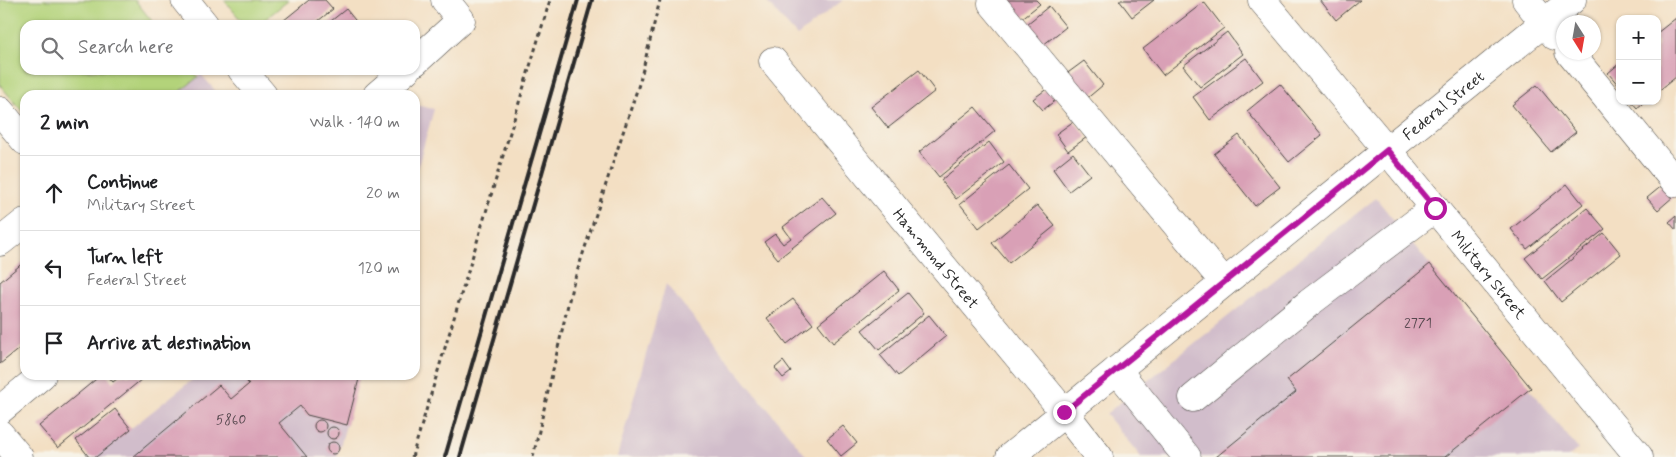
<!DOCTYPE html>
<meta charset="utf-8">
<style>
body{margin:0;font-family:Mynerve,sans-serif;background:#f2f2f2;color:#202124}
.controls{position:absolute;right:15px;top:15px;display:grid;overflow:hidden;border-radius:10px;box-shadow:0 1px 4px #0004}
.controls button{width:45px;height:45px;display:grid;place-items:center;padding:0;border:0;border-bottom:1px solid #e0e0e0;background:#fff;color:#202124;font:25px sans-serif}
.compass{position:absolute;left:1556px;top:15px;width:45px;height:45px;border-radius:50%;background:#fff;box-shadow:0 1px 4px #0004;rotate:169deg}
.stop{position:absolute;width:15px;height:15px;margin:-11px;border:4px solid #b5179e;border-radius:50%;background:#fff}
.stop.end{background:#b5179e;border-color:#fff;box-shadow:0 1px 5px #0008}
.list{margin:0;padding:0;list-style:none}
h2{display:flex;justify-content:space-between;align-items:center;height:65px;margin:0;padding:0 20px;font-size:21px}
h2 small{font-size:16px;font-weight:400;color:#757577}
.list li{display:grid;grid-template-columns:32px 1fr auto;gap:15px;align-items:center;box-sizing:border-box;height:75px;padding:0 20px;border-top:1px solid #e0e0e0}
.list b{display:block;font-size:19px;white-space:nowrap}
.list p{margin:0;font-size:16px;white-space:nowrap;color:#757577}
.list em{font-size:16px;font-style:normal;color:#757577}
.icon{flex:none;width:28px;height:28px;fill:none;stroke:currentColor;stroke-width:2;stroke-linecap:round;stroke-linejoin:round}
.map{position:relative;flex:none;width:1676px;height:457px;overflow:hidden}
.search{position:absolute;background:#fff;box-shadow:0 1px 4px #0004;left:20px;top:20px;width:400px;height:55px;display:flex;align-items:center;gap:12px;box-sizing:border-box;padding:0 18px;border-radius:15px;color:#757577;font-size:19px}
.panel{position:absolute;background:#fff;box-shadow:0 1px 4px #0004;left:20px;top:90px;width:400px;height:290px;border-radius:15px}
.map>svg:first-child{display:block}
.industrial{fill:#d1bdcb}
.green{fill:#b3d37a;stroke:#6f7f52}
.building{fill:#d9a0b6}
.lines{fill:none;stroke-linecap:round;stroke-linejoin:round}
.minor-casing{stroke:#494642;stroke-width:29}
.path{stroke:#494642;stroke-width:3;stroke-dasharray:4 4;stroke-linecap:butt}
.minor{stroke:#fff;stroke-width:28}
.rail{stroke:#2b2b2b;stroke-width:4}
.route{stroke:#b5179e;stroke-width:6}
.labels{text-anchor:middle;stroke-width:5;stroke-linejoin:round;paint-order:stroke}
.number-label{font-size:14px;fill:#56484e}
.street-label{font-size:16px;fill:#2b2b2b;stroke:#f7f3e8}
</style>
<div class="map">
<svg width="1676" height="457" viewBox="0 0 1676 457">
<rect width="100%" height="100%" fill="#f7f3e8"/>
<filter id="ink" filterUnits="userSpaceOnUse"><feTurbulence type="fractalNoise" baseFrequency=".02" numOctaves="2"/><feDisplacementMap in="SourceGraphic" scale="10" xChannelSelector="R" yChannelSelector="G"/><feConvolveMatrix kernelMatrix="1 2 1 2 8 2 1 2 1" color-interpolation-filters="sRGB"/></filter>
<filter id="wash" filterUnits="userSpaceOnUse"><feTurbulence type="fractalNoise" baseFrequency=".0096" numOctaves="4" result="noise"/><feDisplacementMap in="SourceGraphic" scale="20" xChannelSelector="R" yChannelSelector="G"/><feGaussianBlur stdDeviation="1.12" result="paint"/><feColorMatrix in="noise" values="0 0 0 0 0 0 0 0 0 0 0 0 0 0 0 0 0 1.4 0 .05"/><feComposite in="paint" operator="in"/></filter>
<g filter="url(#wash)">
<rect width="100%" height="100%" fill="#f3dfc3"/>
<g class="industrial">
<path d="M765 0H843L797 36Z"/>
<path d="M200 73 219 95H176L198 77Z"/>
<path d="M415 105 434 109 415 177Z"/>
<path d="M1376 198 1578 449 1568 457H1141L1106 414Z"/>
<path d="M666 284 807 457H617Z"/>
<path d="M198 375H360L337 457H95Z"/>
</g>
<g class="green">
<path d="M0 0H135L155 25H25V70H192L198 77 176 95H25V115L0 85Z"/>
<path d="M224 0H289L258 25H245Z"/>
</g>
<g id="blocks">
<g class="building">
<path d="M309 0H325L333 9 313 25H278Z"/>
<path d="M1007 0H1036L1040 4 1021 19Z"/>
<path d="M1119 0H1154L1132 17Z"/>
<path d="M1320 0H1360L1336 20Z"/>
<path d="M1204 2 1224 28 1163 75 1143 49Z"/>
<path d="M1049 6 1066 27 1043 45 1027 24Z"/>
<path d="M346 9 359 25H326Z"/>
<path d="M1676 18V77L1657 92V33Z"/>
<path d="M1227 32 1243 54 1200 87 1183 66Z"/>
<path d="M1246 58 1263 81 1210 120 1193 97Z"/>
<path d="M1084 61 1103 85 1085 100 1065 75Z"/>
<path d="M1620 63V87L1608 73Z"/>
<path d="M919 70 935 91 888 128 871 107Z"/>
<path d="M1280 84 1322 135 1289 162 1247 111Z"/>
<path d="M1537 85 1576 132 1551 152 1512 105Z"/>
<path d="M1048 88 1057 99 1043 110 1033 99Z"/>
<path d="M1631 101H1646L1637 108Z"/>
<path d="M975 107 995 131 939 177 919 152Z"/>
<path d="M1074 121 1087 137 1068 151 1056 134Z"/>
<path d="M1239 135 1280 187 1255 206 1214 154Z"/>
<path d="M989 142 1004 162 956 199 941 180Z"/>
<path d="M1073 153 1090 175 1069 191 1053 169Z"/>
<path d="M1009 165 1028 189 979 228 960 204Z"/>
<path d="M1567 184 1583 204 1527 249 1511 229Z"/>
<path d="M1664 184 1674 196 1658 210 1647 198Z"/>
<path d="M822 197 836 213 778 259 764 242 775 234 783 244 791 238 783 227Z"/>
<path d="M1037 205 1055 226 1009 263 992 243Z"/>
<path d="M1587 208 1605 229 1542 279 1525 258Z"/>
<path d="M1676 216V230L1669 222Z"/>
<path d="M1604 233 1621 254 1561 302 1545 281Z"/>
<path d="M25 261V344L0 364V282Z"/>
<path d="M1430 264 1531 388 1445 457H1216L1296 392 1287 380Z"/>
<path d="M884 271 899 290 833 343 818 324Z"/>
<path d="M908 293 924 313 879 350 862 330Z"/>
<path d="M793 299 813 324 787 344 767 318Z"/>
<path d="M929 315 946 336 898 376 880 355Z"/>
<path d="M783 361 791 372 783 378 775 368Z"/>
<path d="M101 375H107L113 382 122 375H139L142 379 58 448 39 426Z"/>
<path d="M241 375H360L347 425 307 415 300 406 279 423 307 457H133L219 385 231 399 249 384Z"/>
<path d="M115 409 131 429 96 457H89L76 440Z"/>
<circle cx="320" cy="426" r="6"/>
<path d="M843 426 857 443 841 456 827 439Z"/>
<circle cx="333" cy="433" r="6"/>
<circle cx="333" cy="448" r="6"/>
</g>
</g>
</g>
<g filter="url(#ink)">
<use href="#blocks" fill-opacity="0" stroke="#494642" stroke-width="1"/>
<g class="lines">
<defs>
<g id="minor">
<path d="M185 0 205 25"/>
<path id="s1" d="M1262 0 1387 150 1639 457"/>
<path d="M1526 0 1555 36"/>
<path d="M992 3 1224 282"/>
<path d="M1569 52 1676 183"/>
<path id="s2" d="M773 61 1064 412 1099 457"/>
<path d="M415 62 461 20 445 0"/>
<path d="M242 70 263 95"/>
<path d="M377 95 406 70"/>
<path d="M0 111 25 141"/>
<path d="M0 242 25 222"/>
<path d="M1117 370 1187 457"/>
<path d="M1193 398 1309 303 1435 208"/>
<path d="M0 410 42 375"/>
<path d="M0 434 19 457"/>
<path id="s3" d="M1010 457 1572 0"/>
</g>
</defs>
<use href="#minor" class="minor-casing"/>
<g class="path">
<path d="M412 457 550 0"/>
<path d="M533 457 572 287 640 81 660 0"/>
</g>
<use href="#minor" class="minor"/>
<g class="rail">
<path d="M445 457 578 0"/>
<path d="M460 457 592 0"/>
</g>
</g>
</g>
<g class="lines" filter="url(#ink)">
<path class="route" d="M1064 412 1387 150 1435 208"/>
</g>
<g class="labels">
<g class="number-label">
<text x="1418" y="327">2771</text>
<text x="231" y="424">5860</text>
</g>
<g class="street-label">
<text dy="6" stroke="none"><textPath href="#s3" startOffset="558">Federal Street</textPath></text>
<text dy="6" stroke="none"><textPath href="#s2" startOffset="256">Hammond Street</textPath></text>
<text dy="6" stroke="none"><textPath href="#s1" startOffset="356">Military Street</textPath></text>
</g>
</g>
</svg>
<div class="controls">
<button>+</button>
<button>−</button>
</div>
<svg class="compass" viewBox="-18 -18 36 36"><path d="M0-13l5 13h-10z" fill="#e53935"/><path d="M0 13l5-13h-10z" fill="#757577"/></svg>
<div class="stop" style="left:1435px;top:208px"></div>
<div class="stop end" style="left:1064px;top:412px"></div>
<div class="search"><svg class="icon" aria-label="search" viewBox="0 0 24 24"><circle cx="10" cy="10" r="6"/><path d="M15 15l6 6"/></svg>Search here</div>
<section class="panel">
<h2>2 min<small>Walk · 140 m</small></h2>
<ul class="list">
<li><svg class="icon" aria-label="ahead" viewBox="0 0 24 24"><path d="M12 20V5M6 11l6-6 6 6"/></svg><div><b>Continue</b><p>Military Street</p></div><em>20 m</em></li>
<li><svg class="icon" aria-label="left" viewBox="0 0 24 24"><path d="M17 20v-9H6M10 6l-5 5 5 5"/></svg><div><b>Turn left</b><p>Federal Street</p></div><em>120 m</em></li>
<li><svg class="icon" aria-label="arrive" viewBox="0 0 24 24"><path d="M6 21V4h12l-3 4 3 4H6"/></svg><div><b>Arrive at destination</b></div></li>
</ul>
</section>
</div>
